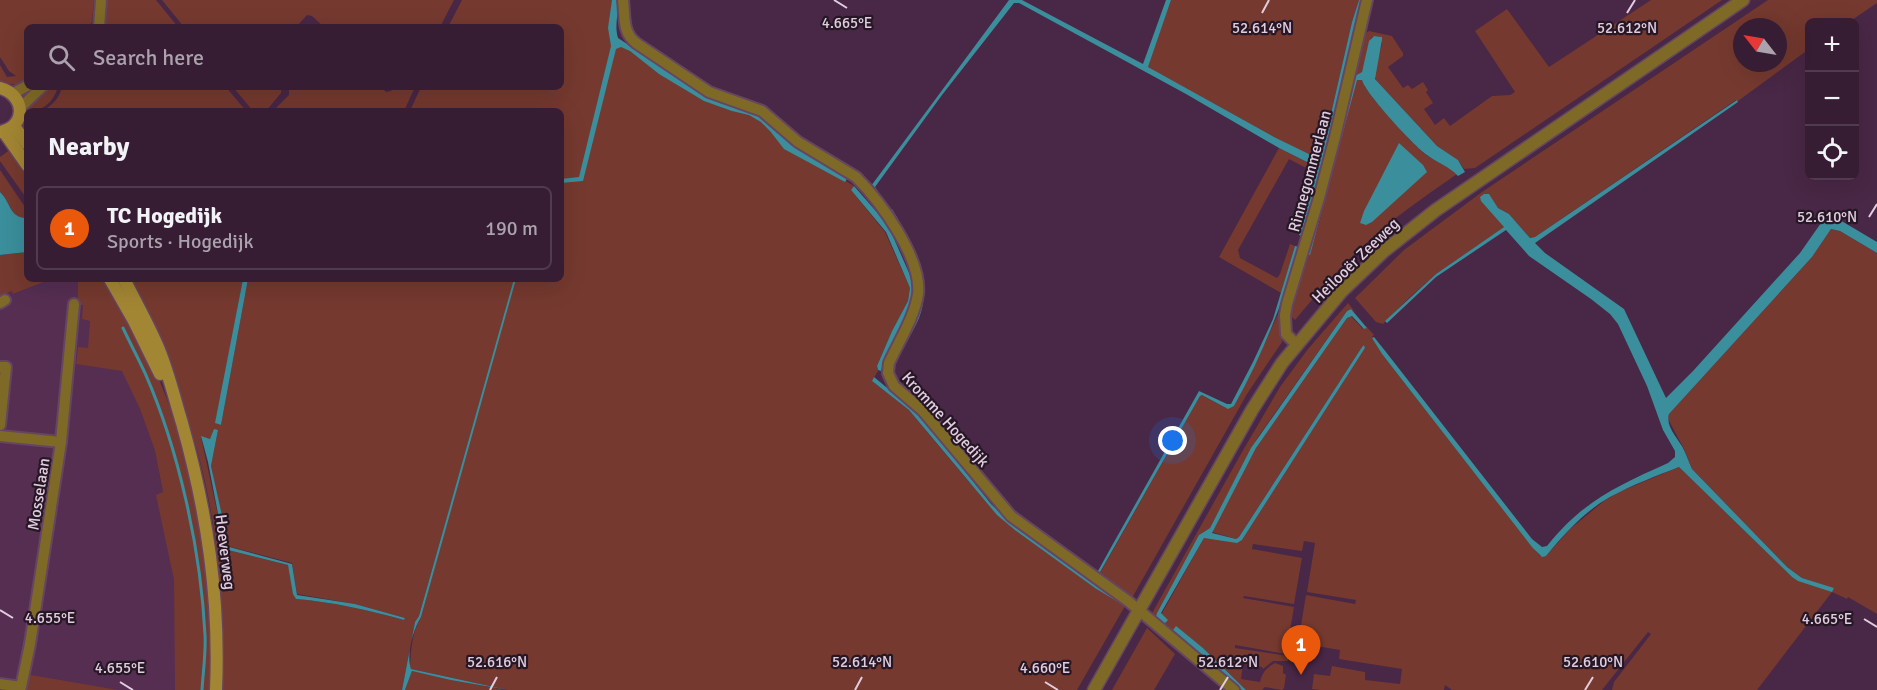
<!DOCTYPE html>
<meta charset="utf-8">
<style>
body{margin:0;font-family:Signika,sans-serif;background:#422a40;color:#f1f3f6}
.controls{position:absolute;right:18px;top:18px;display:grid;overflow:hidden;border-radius:9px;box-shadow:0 6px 24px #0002}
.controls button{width:54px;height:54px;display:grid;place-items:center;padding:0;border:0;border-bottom:2px solid #513b4f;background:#371d34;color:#f1f3f6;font:30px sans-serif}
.compass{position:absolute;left:1733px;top:18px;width:54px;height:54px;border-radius:50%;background:#371d34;box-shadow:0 6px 24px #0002;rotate:301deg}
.you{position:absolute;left:1173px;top:441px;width:21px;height:21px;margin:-15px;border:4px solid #fff;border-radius:50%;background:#1a73e8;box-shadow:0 0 0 9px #1a73e833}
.badge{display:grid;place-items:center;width:39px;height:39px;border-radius:50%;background:#ea580c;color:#fff;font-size:20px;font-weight:700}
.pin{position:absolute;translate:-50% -50px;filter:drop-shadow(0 2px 3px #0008)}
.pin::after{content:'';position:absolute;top:32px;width:21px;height:18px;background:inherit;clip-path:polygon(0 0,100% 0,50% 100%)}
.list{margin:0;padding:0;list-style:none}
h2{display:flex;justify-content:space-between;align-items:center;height:78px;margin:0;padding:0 24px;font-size:26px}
h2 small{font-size:20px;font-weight:400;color:#aaa2ac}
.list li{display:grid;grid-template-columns:39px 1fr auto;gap:18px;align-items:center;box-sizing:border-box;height:84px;margin:0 12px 12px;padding:0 12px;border:2px solid #513b4f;border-radius:9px}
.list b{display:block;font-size:22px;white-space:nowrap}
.list p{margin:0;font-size:20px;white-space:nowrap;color:#aaa2ac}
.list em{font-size:20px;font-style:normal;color:#aaa2ac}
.icon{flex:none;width:33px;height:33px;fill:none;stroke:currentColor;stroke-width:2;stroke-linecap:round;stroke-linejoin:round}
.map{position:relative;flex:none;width:1877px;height:690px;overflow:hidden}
.search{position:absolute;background:#371d34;box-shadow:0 6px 24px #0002;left:24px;top:24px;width:540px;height:66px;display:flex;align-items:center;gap:15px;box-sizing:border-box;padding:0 21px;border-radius:9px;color:#aaa2ac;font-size:22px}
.panel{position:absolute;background:#371d34;box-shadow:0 6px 24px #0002;left:24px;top:108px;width:540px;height:174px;border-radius:9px}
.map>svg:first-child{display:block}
.built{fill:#562e52}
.green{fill:#75392f;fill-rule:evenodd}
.water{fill:#3b8e9c}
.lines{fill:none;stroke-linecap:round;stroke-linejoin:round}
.stream{stroke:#3b8e9c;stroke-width:3}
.minor-casing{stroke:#654562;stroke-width:14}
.tertiary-casing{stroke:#654562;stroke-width:15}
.secondary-casing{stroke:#654562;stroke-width:15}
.minor{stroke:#7f6927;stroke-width:10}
.tertiary{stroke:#7f6927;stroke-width:12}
.secondary{stroke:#a38633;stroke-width:12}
.ticks{fill:none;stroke:#e2cde0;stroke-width:2}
.labels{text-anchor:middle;stroke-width:4.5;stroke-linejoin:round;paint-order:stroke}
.street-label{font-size:16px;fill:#e2cde0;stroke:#261725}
.ticks-label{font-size:15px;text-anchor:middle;fill:#e2cde0;stroke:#261725;stroke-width:4.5;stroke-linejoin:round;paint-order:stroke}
</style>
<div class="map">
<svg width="1877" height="690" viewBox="0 0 1877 690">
<rect width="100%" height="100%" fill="#492746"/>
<path class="built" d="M52 279H82L140 409 155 451 163 492 166 539 174 580 176 652 175 690H12L0 688V296L13 290 14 294Z"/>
<g class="green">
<path d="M0 0H94L92 22 89 27H27V83L16 85 0 82V65L7 77 16 76 9 71 0 57Z"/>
<path d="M104 0H156L178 27H102Z"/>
<path d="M162 0H454L440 27H324L312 16 307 15 296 27H184Z"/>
<path d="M462 0H617L613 22 618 40 717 103 752 112 802 154 854 186 851 190 885 232 910 288 908 301 892 331 877 366 878 371 872 381 909 410 969 482 1003 517 1026 537 1125 606 1077 690H508L411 669 410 666C411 649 412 632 421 617L490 365 419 616 415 622 402 690H221C227 595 215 495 183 405 167 362 146 321 128 279H243L216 423 221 425 248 279H561V111H410L421 87H561V27H448ZM218 430 211 466 224 528 221 529 201 437 210 439ZM223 545 292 563 297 594 355 604 405 618 404 620C368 610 333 602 296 599L288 565 228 550 225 563Z"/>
<path d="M1171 0H1359L1352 22 1322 153 1319 157 1310 156 1276 138 1147 67Z"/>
<path d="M1651 0H1722L1475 168 1464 169 1458 160 1437 146 1376 80 1374 75 1382 44 1381 37 1374 36 1371 38 1362 72 1358 75 1352 74 1362 35 1369 31 1392 36 1403 53V56L1388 67 1403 88 1408 85 1412 89 1423 82 1428 90 1426 92 1433 103 1424 109 1435 125 1444 118 1450 126 1492 96 1510 95 1515 92 1475 31 1507 9 1549 67Z"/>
<path d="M1768 0H1877V3L1849 22H1810L1809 49 1738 101 1736 100 1535 237 1530 238 1509 214 1498 208 1488 194 1504 227 1436 274 1409 298 1383 324 1376 322 1355 298 1404 250 1482 192ZM1742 27H1778V63H1742Z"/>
<path d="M1358 79 1362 80C1364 92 1413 144 1425 154 1435 162 1448 165 1457 174 1424 197 1390 220 1361 248 1337 270 1316 295 1295 320L1291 316 1296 296 1319 223 1356 81Z"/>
<path d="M46 87H58C53 103 43 111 27 111V133L24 134 22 129 26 110Z"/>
<path d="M62 87H226L246 111H43C53 104 59 99 62 87Z"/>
<path d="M233 87H281V93L266 111H253Z"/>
<path d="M289 87H381L386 92 391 91 394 87H415L404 111H273L289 95Z"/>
<path d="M1279 148 1315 166 1313 180 1310 178V170L1289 159 1238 250 1240 258 1277 278 1280 274 1290 244 1295 246 1281 293 1219 257Z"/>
<path d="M11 149 27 170V199L0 161V157Z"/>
<path d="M0 170 27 210V218C9 218 11 202 0 192Z"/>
<path d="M1831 229 1840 231 1877 253V614L1848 597 1847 599 1832 592 1757 690H1612L1614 682 1651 634 1648 632 1602 690H1452L1445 685 1444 690H1320L1312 689 1314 674 1330 676 1332 666 1365 672V680L1400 684 1402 669 1339 659 1340 650 1298 643 1306 595 1355 604 1356 600 1307 592 1315 543 1304 541 1302 551 1253 544 1252 549 1302 558 1294 604 1244 596 1243 598 1294 607 1286 654 1235 645V648L1289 656 1288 661H1273L1263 669 1262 667 1243 664 1241 679 1260 682C1262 673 1266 668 1275 663L1283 666V673L1286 675 1284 688 1282 690 1265 687 1262 690H1246L1203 648 1176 627 1173 630 1242 690H1237L1151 615 1242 452 1280 387 1308 349 1348 303 1356 313 1351 309 1347 311 1258 437 1210 528 1202 533 1157 613 1161 615 1204 538 1242 540 1365 348 1364 345 1362 347 1239 537 1236 539 1212 532 1256 448 1347 318 1351 316 1363 329 1367 328 1366 326 1374 335 1372 337 1382 354 1540 556H1546L1570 529 1604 501 1619 492 1679 467 1792 577 1833 588 1802 578 1787 567 1692 469 1684 449 1668 419 1669 414 1812 257Z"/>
<path d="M27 252V279H52L13 294 12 291 0 296V255Z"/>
<path d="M78 279H106C128 317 151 356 166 397 193 468 206 541 211 617 213 641 211 666 211 690H175L174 580 156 495 163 492 155 451 140 409 122 371 76 364 78 347 88 348 90 321 82 319 83 305H78Z"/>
<path d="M1283 303 1280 325 1282 342 1247 394 1132 598 1096 574 1098 571V573H1100L1200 396 1202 395 1226 408 1234 406 1259 356Z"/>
<path d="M1147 628 1175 654 1154 690H1112Z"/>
<path d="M412 671 504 690H405Z"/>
<path d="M31 675 118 690H26L28 677Z"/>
</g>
<g class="water">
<path d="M612 0H618C619 13 614 25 618 38L702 93 720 103 758 113 775 128 791 145 829 167 847 179 845 182 784 149 770 131 761 122 749 115 732 111 704 101 659 74 630 51 621 47 616 49 583 181 561 183V179L579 177 611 46 608 28Z"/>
<path d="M1009 0H1022L1143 64 1166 0H1171L1148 67 1276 138 1315 157H1319L1322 153 1352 22 1359 0H1362L1352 36 1340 99 1304 237 1299 235 1309 199 1315 166 1279 148 1186 94 1019 3H1014L942 95 875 187 879 193 877 195 871 186Z"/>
<path d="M1374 36 1382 37V40L1375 79 1437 146 1458 160 1465 172 1458 176C1449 166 1437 163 1427 155 1414 146 1365 93 1362 80H1357L1310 255H1308L1353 77 1362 72 1369 41Z"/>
<path d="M1737 100 1738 102 1535 243 1545 253 1624 309 1666 398 1693 371 1800 253 1828 213 1877 242V253L1840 231 1831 229 1812 257 1669 414C1665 427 1679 439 1684 450 1687 456 1689 463 1692 469L1787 567 1802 578 1834 588 1832 592 1798 581 1792 577 1679 467C1656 476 1632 485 1610 497 1585 511 1564 534 1546 556L1542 557 1532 547 1382 354 1372 338 1374 337 1386 352 1532 539 1542 547 1547 546C1583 501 1617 486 1668 463L1675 457V451L1663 430 1647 386 1618 324 1610 314 1591 299 1529 256 1506 230 1436 277 1387 323 1385 321 1436 274 1504 227 1481 201 1480 197 1484 194H1489L1498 208 1509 214 1530 238 1535 237Z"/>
<path d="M1399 143 1423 165 1427 172 1372 222 1366 225 1360 223 1364 211Z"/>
<path d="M854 186 888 225 913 282V300L905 318 886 355 881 371 878 370 877 366 892 331 908 301 910 288 886 232 851 190Z"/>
<path d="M0 192C11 202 9 218 27 218V252L0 255Z"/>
<path d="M892 209C911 241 934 280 919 318 912 335 900 350 894 368V374L896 379 929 408 1010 506 1022 517 1088 564 1087 565 1024 520 1006 505 983 475 933 415 914 396 898 384 892 373 894 362 916 320 922 300 890 211Z"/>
<path d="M1295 246 1300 247C1282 304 1263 354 1234 406L1228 409 1202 395 1200 396 1099 574 1098 571 1109 551 1199 391 1227 404H1231L1253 362 1273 319Z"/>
<path d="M243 279H248L221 425 215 423Z"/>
<path d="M514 279H516L421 617C413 630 406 654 411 669L508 690 451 680 412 671 405 690H402L415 622 419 616Z"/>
<path d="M1351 309 1367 328 1364 329 1352 316 1347 318 1256 448 1212 533 1236 539 1239 537 1362 347 1364 345 1365 348 1242 540 1237 543 1204 538 1161 613 1168 620 1164 624 1156 617 1157 613 1199 535 1210 528 1251 448 1347 311Z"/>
<path d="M874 377 921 416 991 504 1014 526 1101 589 1125 604 1123 605 1095 588 1015 530 997 515 909 410 872 381Z"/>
<path d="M214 429 218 430 211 466 225 529H221L208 462 201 436 210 439Z"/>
<path d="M222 545 292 564 297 595 355 604 405 618 404 620C368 610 333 602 296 599L293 594 288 565 228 550 229 563H225Z"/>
<path d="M1176 626 1203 648 1246 690H1242L1173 630Z"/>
</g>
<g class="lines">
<path class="stream" d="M123 328C130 343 138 358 145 373 179 450 201 551 205 635 206 653 203 672 202 690"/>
<defs>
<g id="minor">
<path d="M623 0C625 16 622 32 636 43L709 92 762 111 798 142 856 177C880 201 922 258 918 294 915 316 898 343 889 363L888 373 894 386 923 411 1011 516 1128 601 1234 690"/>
<path d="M99 27 101 0"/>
<path d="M12 94 27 86"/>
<path d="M20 108 42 87"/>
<path d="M0 303 5 300"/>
<path d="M1297 345 1286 334 1285 315 1287 304 1319 198 1335 137 1367 0"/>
<path d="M0 367H6L0 425"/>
<path d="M0 436 61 442"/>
<path d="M0 684 21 687 30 644 61 442 74 304"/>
</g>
<path id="tertiary" d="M1094 690 1252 410 1282 363 1342 291 1384 251 1436 210 1743 0"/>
<g id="secondary">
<path d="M0 88C26 95 27 127 0 132"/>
<path d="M14 126 27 144"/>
<path d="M4 132 27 165"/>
<path d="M110 279 134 321 160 374"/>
<path d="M124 279C135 301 147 322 157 345 168 370 174 397 182 423 207 512 220 597 216 690"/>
</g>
</defs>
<use href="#minor" class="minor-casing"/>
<use href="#tertiary" class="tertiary-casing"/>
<use href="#secondary" class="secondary-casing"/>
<use href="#minor" class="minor"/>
<use href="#tertiary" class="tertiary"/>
<use href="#secondary" class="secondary"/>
</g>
<path class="ticks" d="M834 0 847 8M1262 13 1269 0M1627 13 1635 0M1869 217 1877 204M0 610 13 618M1864 619 1877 627M120 682 133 690M1045 682 1058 690M490 690 497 677M855 690 862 677M1220 690 1228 677M1585 690 1593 677"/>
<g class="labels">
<g class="street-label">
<text transform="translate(1309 171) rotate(-75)" y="6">Rinnegommerlaan</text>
<text transform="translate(1355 260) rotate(-44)" y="6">Heilooër Zeeweg</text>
<text transform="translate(946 419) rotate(48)" y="6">Kromme Hogedijk</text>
<text transform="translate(38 494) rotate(-81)" y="6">Mosselaan</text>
<text transform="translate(226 552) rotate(83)" y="6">Hoeverweg</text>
</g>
</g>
<g class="ticks-label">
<text x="847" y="28">4.665°E</text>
<text x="1262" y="33">52.614°N</text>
<text x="1627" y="33">52.612°N</text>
<text x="1827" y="222">52.610°N</text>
<text x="50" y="623">4.655°E</text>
<text x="1827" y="624">4.665°E</text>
<text x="497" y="667">52.616°N</text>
<text x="862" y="667">52.614°N</text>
<text x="1228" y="667">52.612°N</text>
<text x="1593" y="667">52.610°N</text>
<text x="120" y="673">4.655°E</text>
<text x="1045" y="673">4.660°E</text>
</g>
</svg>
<div class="controls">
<button>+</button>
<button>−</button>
<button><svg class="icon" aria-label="locate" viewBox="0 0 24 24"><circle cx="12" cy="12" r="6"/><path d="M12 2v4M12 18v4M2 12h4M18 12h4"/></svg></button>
</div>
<svg class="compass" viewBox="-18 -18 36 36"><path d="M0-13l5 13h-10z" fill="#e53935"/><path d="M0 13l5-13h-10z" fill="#aaa2ac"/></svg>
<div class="you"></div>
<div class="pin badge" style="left:1301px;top:675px">1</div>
<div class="search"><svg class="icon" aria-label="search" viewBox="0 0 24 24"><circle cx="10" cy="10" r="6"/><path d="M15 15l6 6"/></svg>Search here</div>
<section class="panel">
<h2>Nearby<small></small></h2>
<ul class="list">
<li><span class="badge">1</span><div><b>TC Hogedijk</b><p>Sports · Hogedijk</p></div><em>190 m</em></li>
</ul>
</section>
</div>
